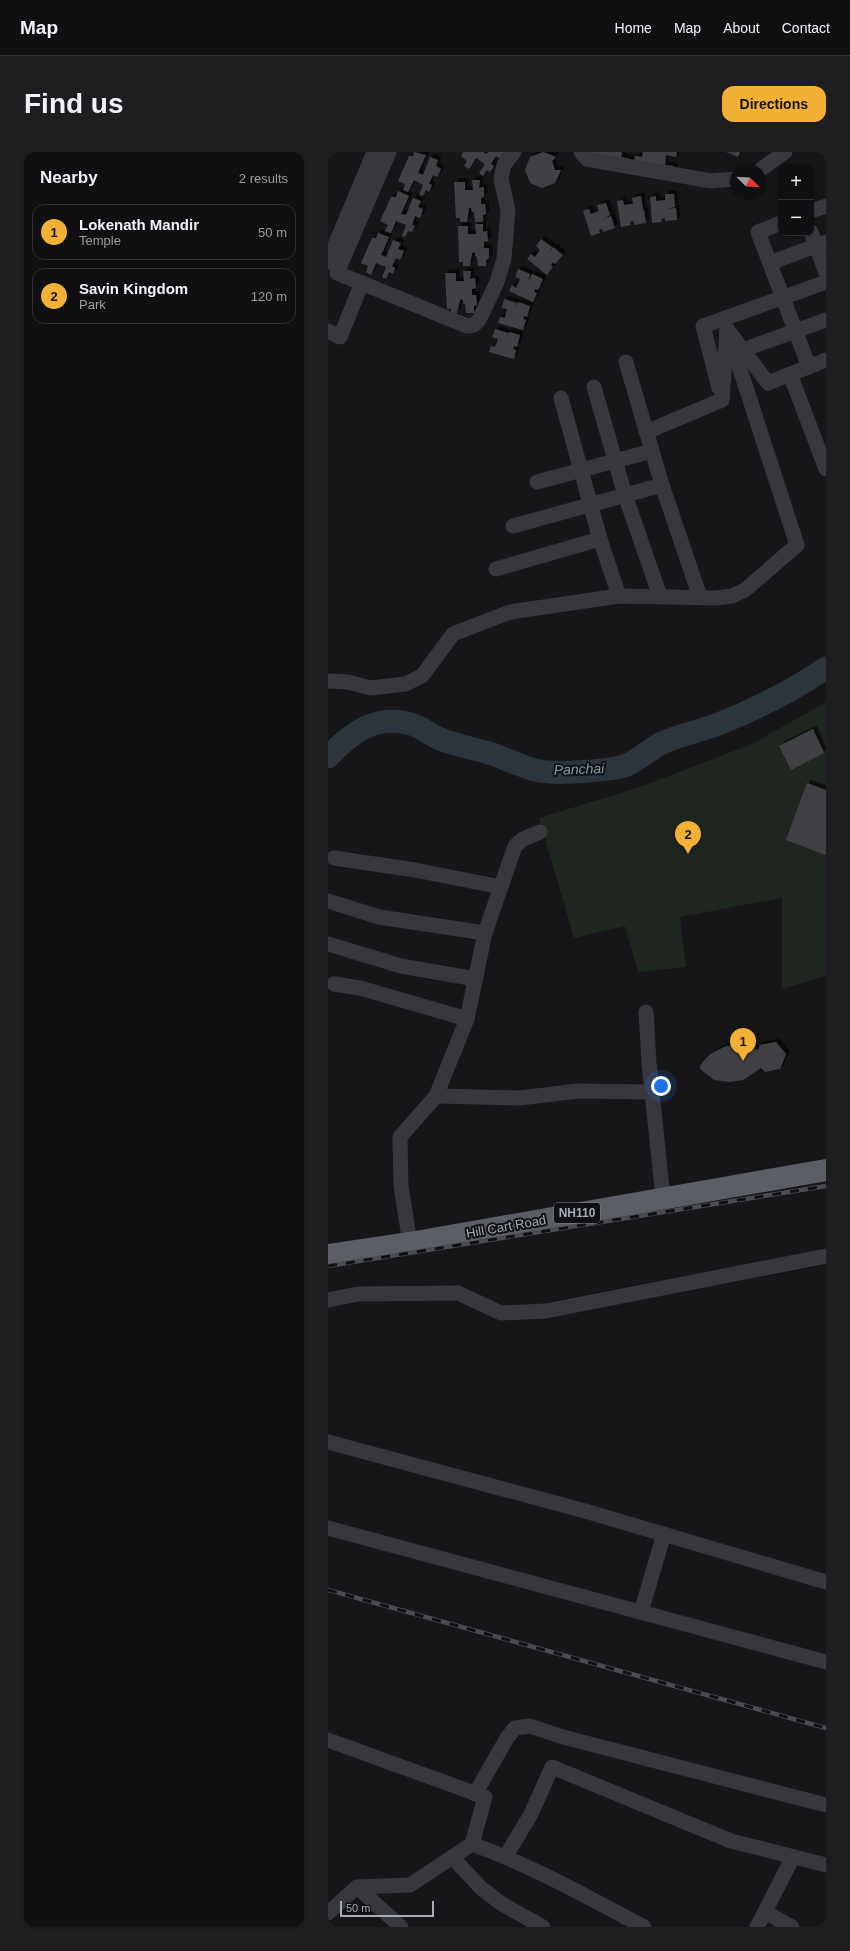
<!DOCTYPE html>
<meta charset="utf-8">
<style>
body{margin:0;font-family:Arial,sans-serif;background:#1e1e20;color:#f1f3f6}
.controls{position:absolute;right:12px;top:12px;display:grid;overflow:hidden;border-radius:8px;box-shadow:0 1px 3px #0004}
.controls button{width:36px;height:36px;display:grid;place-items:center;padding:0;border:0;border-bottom:1px solid #303032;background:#101012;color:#f1f3f6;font:20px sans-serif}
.compass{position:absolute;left:402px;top:12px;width:36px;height:36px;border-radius:50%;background:#101012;box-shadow:0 1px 3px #0004;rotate:114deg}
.scale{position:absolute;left:12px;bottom:10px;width:94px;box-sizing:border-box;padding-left:4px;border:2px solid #a8adb8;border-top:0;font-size:11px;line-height:14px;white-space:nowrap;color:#a8adb8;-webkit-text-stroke:3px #111113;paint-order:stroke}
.you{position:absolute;left:333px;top:934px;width:14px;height:14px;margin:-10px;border:3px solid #fff;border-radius:50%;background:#1a73e8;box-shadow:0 0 0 6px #1a73e833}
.badge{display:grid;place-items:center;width:26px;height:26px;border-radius:50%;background:#f2b134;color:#111;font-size:13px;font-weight:700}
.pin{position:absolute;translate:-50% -33px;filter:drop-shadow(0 1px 2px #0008)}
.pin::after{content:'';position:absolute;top:21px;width:14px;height:12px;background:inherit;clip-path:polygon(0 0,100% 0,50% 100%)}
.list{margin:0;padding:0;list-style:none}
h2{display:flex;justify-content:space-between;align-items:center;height:52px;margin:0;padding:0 16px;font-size:17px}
h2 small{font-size:13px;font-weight:400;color:#9c9d9f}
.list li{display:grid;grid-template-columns:26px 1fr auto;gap:12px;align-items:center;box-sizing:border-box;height:56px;margin:0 8px 8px;padding:0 8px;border:1px solid #303032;border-radius:12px}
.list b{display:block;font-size:15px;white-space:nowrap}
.list p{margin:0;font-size:13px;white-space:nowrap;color:#9c9d9f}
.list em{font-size:13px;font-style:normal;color:#9c9d9f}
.map{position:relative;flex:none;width:498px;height:1775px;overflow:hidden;border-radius:12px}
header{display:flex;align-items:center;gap:24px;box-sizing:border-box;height:56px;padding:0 20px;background:#101012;border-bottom:1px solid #303032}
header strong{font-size:19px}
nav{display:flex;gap:22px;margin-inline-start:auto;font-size:14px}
.intro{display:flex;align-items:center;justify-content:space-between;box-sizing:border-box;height:96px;padding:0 24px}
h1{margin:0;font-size:28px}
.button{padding:10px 18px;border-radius:12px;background:#f2b134;color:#111;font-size:14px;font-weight:700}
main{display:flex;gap:24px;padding:0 24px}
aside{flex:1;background:#101012;border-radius:12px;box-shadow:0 1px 3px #0004}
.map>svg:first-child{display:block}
.green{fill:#1e261f}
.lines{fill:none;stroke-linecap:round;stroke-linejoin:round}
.river{stroke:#2c353c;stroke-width:23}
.building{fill:#404145;filter:url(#shadow)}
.minor{stroke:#37383d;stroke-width:15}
.trunk{stroke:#5b5e65;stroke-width:22}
.rail-casing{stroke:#4a4c52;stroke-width:4.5}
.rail{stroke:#111113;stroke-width:3;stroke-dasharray:9;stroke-linecap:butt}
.labels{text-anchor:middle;stroke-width:4;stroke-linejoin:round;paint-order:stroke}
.shield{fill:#111113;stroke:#7b7e86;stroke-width:1}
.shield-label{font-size:12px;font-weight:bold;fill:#a8adb8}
.street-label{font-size:13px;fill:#a8adb8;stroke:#111113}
.water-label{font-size:14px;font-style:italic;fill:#7f9bb3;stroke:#111113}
</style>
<header>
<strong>Map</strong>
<nav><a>Home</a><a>Map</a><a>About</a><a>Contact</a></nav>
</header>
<div class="intro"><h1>Find us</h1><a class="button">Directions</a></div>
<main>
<aside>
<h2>Nearby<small>2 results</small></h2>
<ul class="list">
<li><span class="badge">1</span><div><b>Lokenath Mandir</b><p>Temple</p></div><em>50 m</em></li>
<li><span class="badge">2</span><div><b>Savin Kingdom</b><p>Park</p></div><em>120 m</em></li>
</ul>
</aside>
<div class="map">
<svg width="498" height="1775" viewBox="0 0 498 1775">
<defs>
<filter id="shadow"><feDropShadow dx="3.5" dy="-3.5" stdDeviation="0" flood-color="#0009"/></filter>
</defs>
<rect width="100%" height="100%" fill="#161618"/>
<path class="green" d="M498 550V824L454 837V746L352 765 358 815 310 820 297 774 246 786 211 666 312 635 424 592Z"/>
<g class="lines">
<path class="river" d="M0 605C22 582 46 563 79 571 91 573 101 582 112 587 129 594 149 597 167 603 180 608 193 614 207 618 225 623 269 619 288 616 307 613 319 598 336 590 353 583 371 579 388 573 426 558 464 539 498 516"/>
</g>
<g class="building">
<path d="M86 0 98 3 90 21 95 23 102 5 110 8 108 14 113 17 109 25 105 23 101 32 104 33 101 40 98 38 95 44 91 43 95 33 86 28 80 40 75 38 77 32 70 29 81 4H85Z"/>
<path d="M135 0H155L159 2 160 0H176L172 7 168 4 163 12 166 14 162 20 159 18 155 24 151 21 157 12 148 6 141 17 136 14 139 9 133 4Z"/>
<path d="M215 0 228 5 224 9 227 18H233L227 31 214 36 202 31 197 18 202 5Z"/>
<path d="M263 0H294L293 5 302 7V13L262 4Z"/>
<path d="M315 0H349L348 5 338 3 337 13 346 14 345 20 306 12 307 4 314 5Z"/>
<path d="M398 0H412L410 5Z"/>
<path d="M144 28H152L151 36 156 35V45L153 46V52H157L158 62 155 63V70H147L146 60H144L143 56H141L139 70H132V66H128L126 30H137V38H145Z"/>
<path d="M70 39 81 44 73 62 78 63 85 46 93 49 90 55 95 57 92 66 87 64 84 73 87 74 84 80 80 79 77 85 74 84 78 73 68 69 63 81 57 79 60 73 52 69 63 45H68Z"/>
<path d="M337 42H346L347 55 339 57 348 56 349 68 337 69V66L333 67 334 70 324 71 322 45 328 44V49L337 48Z"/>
<path d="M313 44 315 58 307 60 316 58 318 71 306 73V69L302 70 303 73 293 75 289 49 295 48 296 53 305 52 304 46Z"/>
<path d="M278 51 282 63 275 67 283 64 287 76 275 80 274 77 271 78 272 81 263 84 255 59 261 57 263 62 271 59 269 53Z"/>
<path d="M147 72H155V80L159 79 160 89 156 90V96H161V106L158 108V114H150L149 105 147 104V100L144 101 142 114H135V110H131L130 74H140V82H148Z"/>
<path d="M50 81 61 85 53 103 58 105 65 88 73 91 70 97 76 99 72 108 68 106 64 114 67 116 65 122 61 120 58 127 54 125 58 115 48 111 43 123 38 120 40 114 33 111 44 86H48Z"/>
<path d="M213 87 224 95 220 102 225 95 235 103 227 112 225 110 223 113 225 115 219 123 199 107 203 102 207 105 212 98 208 94Z"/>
<path d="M190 117 202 122 200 130 204 122 215 127 210 138 207 137 206 140 209 141 205 150 181 139 184 133 188 136 192 127 187 125Z"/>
<path d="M135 119H143L142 127 147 126 148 136 144 137V143H148L149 153 146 154V161H138L137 152H135V147L132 148 129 161H123V157H119L117 121H128V129H136Z"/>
<path d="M176 147 189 151 187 158 190 150 202 154 199 165 196 164 195 167 198 168 195 178 170 171 172 165 177 166 179 157 174 156Z"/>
<path d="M167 177 180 181 177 188 181 180 192 183 189 195 186 194 185 197 188 198 186 207 161 200 163 194 167 195 170 187 164 185Z"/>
<path d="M485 577 496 601 463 618 451 594Z"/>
<path d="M479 631 498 638V703L458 688Z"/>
<path d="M448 890 458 902 452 917 437 920 433 916 415 928 401 930 386 928 372 917V914L378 906 384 901 398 894 415 893 430 898 432 893Z"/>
</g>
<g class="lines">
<g class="minor">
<path d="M61 0 9 121 139 174 146 173 151 168 169 130 176 107 180 58 173 27 176 13 186 0"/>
<path d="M253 0 259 7 383 29 408 27"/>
<path d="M432 18 457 0"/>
<path d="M483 59 498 54"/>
<path d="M453 71 430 80 481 215"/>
<path d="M483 80 498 121"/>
<path d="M0 110 46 0"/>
<path d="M442 111 498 90"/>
<path d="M0 179 12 185 34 131"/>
<path d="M423 195 498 168"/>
<path d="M298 210 334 333 372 445"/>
<path d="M462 222 498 317"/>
<path d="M266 235 297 343 332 444"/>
<path d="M391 236 375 174 498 130"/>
<path d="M233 246 272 387 291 444"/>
<path d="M318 280 394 248 399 177 440 231 498 208"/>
<path d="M209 330 324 299"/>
<path d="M185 374 334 333"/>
<path d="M168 417 272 387"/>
<path d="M0 529 20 530 43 536 77 532 94 524 125 482 182 460 291 444 388 446 404 444 417 438 469 393 399 177"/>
<path d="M6 706 87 718 173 735"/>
<path d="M0 749 51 765 157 781"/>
<path d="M0 792 73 814 148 827"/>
<path d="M6 832 32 836 139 867"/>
<path d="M318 860 321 911 335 1046"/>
<path d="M108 944 192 946 250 939 324 940"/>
<path d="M82 1091 73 1034 72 985 108 944 139 867 157 781 187 694 195 687 212 680"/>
<path d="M0 1148 30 1142 130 1141 173 1161 218 1159 498 1104"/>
<path d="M0 1290 257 1359 498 1430"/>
<path d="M0 1376 498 1510"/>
<path d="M313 1460 336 1382"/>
<path d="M0 1588 157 1645 144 1692 82 1733 29 1735 0 1761"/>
<path d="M147 1642 179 1586 187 1576 202 1574 235 1585 498 1653"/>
<path d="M144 1692C205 1714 259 1745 316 1775"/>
<path d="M178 1704 203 1662 224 1615 403 1689 498 1713"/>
<path d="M124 1705 153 1736 174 1752 215 1775"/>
<path d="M29 1735 73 1775"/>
<path d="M437 1760 464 1775"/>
<path d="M429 1775 465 1705"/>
</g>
<path class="trunk" d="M0 1103 82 1091 498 1018"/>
<defs>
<g id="rail">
<path d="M0 1114 498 1034"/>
<path d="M0 1438 498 1576"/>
</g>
</defs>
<use href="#rail" class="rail-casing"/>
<use href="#rail" class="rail"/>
</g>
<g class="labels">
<rect class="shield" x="226" y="1051" width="46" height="20" rx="3"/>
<g class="shield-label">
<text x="249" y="1065">NH110</text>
</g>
<g class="street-label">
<text transform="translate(178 1074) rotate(-10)" y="5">Hill Cart Road</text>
</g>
<g class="water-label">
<text transform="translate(251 617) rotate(-2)" y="5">Panchai</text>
</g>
</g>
</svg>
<div class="controls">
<button>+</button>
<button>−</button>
</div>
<svg class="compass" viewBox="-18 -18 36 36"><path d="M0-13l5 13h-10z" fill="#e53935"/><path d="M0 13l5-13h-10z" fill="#9c9d9f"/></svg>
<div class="scale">50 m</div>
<div class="you"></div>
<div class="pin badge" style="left:415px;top:909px">1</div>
<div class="pin badge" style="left:360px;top:702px">2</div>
</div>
</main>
